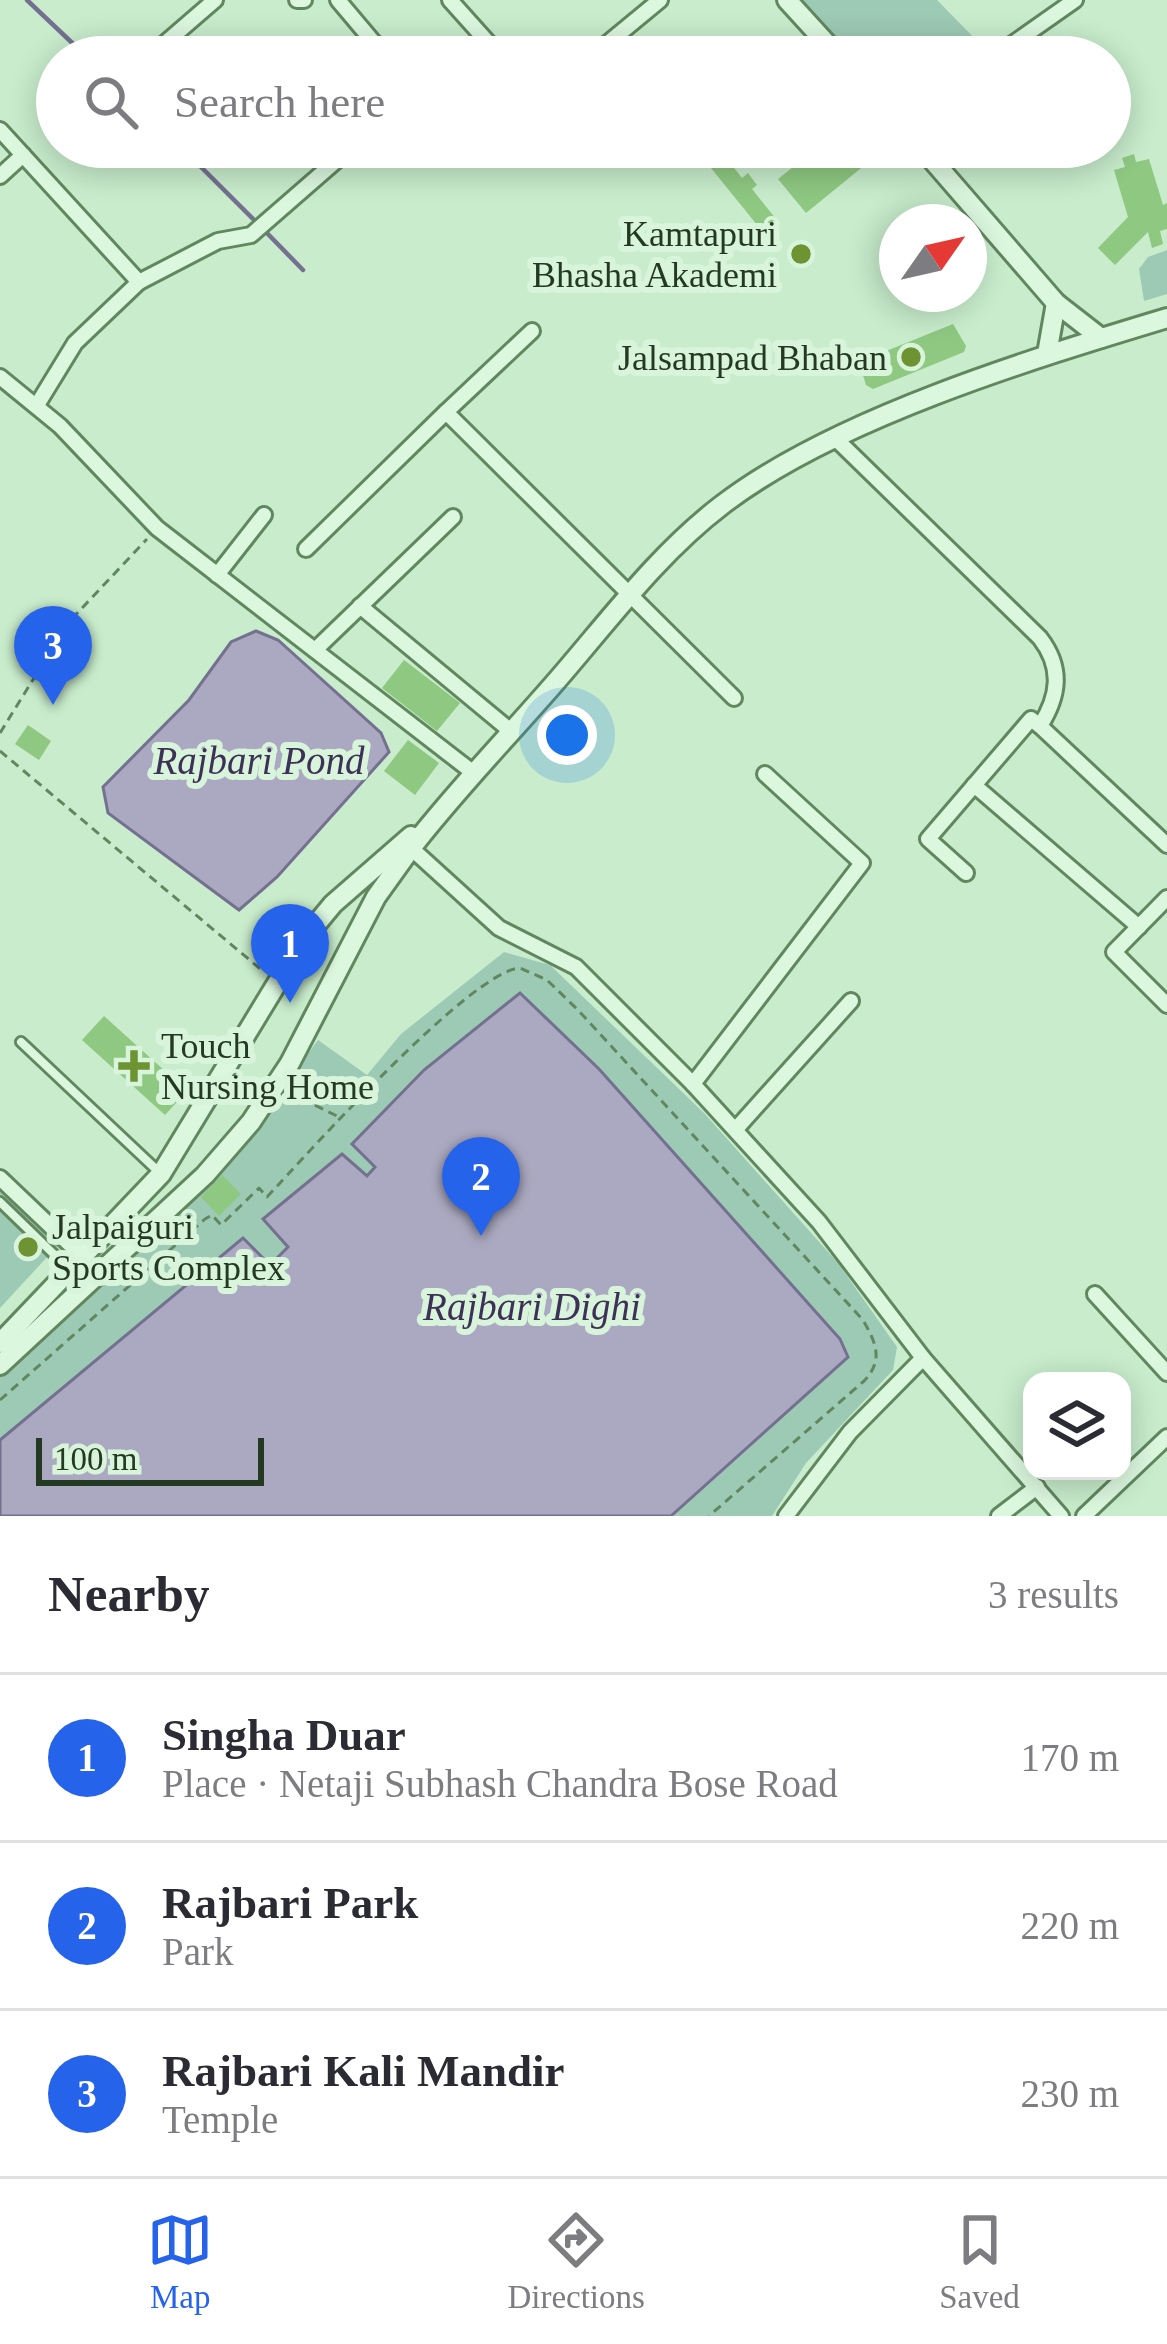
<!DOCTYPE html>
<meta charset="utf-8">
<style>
body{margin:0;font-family:Georgia,serif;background:#f2f2f3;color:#2b2b33}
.controls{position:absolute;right:36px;bottom:36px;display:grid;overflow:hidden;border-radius:24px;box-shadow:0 6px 30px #0003}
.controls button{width:108px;height:108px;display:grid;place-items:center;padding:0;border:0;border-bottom:3px solid #e1e1e2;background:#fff;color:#2b2b33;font:60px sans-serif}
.compass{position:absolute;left:879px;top:204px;width:108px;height:108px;border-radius:50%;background:#fff;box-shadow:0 6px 30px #0003;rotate:56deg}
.scale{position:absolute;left:36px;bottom:30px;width:228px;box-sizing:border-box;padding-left:12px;border:6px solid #243921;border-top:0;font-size:33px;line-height:42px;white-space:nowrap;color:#243921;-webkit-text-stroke:9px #d8f4db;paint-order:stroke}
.you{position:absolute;left:567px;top:735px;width:42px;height:42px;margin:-30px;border:9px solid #fff;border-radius:50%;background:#1a73e8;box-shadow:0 0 0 18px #1a73e833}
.badge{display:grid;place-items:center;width:78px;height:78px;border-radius:50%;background:#2563eb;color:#fff;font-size:39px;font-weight:700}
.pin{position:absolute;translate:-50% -99px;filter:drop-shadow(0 3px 6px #0008)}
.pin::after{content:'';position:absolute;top:63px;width:42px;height:36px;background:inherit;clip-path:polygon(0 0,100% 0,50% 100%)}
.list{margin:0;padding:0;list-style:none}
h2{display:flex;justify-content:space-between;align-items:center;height:156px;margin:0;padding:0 48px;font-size:51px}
h2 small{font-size:39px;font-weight:400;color:#7c7c81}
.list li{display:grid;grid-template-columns:78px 1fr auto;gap:36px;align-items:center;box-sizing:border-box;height:168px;padding:0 48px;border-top:3px solid #e1e1e2}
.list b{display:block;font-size:45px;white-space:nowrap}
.list p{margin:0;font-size:39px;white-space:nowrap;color:#7c7c81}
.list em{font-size:39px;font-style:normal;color:#7c7c81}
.icon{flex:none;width:66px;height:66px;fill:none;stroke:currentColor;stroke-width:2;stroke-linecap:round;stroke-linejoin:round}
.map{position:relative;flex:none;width:1167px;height:1516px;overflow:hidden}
.search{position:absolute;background:#fff;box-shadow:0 6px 30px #0003;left:36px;right:36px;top:36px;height:132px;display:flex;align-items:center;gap:30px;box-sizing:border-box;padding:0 42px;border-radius:66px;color:#7c7c81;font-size:45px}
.sheet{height:660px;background:#fff}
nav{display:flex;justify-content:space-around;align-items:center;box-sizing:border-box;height:168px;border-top:3px solid #e1e1e2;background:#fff;font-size:33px;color:#7c7c81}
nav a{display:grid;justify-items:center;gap:6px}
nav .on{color:#2563eb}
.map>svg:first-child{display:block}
.green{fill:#9dcab4}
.water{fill:#aba9c1;stroke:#74708f;stroke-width:3}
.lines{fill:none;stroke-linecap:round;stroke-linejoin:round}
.stream{stroke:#74708f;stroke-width:4.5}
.building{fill:#8ec881}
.service-casing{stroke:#61875e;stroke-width:14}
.minor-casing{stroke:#61875e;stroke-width:20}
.tertiary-casing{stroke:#61875e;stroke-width:24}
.path{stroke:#61875e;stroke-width:3;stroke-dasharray:9 6;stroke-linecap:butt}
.service{stroke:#dbf7de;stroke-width:8}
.minor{stroke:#dbf7de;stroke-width:14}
.tertiary{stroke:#dbf7de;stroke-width:18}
.poi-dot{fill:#6d9332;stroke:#d8f4db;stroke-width:4.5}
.labels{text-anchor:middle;stroke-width:12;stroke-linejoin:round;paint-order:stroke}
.poi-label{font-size:36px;fill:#243921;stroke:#d8f4db;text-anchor:end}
.water-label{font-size:39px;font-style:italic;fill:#3e3157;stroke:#d8f4db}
</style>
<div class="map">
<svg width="1167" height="1516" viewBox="0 0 1167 1516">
<rect width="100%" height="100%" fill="#c8eccc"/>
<g class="green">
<path d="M793 0H937L983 47 971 57H847Z"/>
<path d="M1167 250V294L1144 301 1139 269 1148 257Z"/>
<path d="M504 952 550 965 704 1113 838 1263 897 1347 893 1370 806 1463 772 1516H0V1376L59 1315 231 1158 318 1040 367 1075 401 1034Z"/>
<path d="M0 1184 61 1242 0 1308Z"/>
</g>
<g class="water">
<path d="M256 631 278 640 381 733 389 752 277 877 239 910 108 813 103 787 189 700 231 642Z"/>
<path d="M520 993 599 1069 840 1339 848 1357 671 1516H0V1440L243 1238 270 1265 288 1247 263 1219 342 1154 367 1176 375 1167 352 1144 424 1070Z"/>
</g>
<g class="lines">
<g class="stream">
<path d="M27 0 87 57"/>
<path d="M181 147 257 223"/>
<path d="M265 231 303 270"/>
</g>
</g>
<g class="building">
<path d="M694 147H718L742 178 748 173 757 185 752 189 776 219 762 231Z"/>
<path d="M818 147H861L871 160 806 213 778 179Z"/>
<path d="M1134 154 1136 162 1149 159 1163 205 1167 203V229L1160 231 1163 244 1152 248 1148 232 1115 265 1098 248 1128 217 1114 170 1125 167 1122 158Z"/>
<path d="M953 324 966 346 964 352 873 389 866 385 859 362Z"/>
<path d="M404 660 460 703 437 731 382 688Z"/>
<path d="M28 725 51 741 39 760 15 744Z"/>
<path d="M408 740 439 763 415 795 384 771Z"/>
<path d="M104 1016 187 1091 165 1115 82 1040Z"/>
<path d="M222 1175 241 1194 219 1216 201 1197Z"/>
</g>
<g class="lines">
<defs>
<g id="service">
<path d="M21 1042 160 1173"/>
<path d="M0 1202 68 1268"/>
</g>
<g id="minor">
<path d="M297 0H304"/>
<path d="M338 0 386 57"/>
<path d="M450 0 501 57"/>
<path d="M149 57 215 0"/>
<path d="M591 57 660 0"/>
<path d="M994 57 1075 0"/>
<path d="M0 130 139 282"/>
<path d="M479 147H484"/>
<path d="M0 176 23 155"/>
<path d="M0 377 60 426 157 528 475 774"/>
<path d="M37 405 75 343 139 282 218 241 251 235 352 147"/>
<path d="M446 412 532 331"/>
<path d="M836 439 1040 638C1063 668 1059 696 1040 726L1167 845"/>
<path d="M306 549 446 412 734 698"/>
<path d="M217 575 264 515"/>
<path d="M360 606 512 732"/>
<path d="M315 650 453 517"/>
<path d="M974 785 1139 927"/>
<path d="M411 848 499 928 576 967 693 1084 819 1222 923 1358 1061 1516"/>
<path d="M966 873 928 839 1031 719 1040 726"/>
<path d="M1167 898 1114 952 1167 1005"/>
<path d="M693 1084 862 863 765 774"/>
<path d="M736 1129 851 1001"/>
<path d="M0 1178 84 1258"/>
<path d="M1095 1294 1167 1373"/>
<path d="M786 1516 850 1432 923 1358"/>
<path d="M999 1516 1037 1487"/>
<path d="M1084 1516 1167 1437"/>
</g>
<g id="tertiary">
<path d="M787 0 839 57"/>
<path d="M921 147 1056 303 1101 338"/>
<path d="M1047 354 1056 303"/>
<path d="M0 1343 161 1174 304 939 333 904 411 836"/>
<path d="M0 1365 205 1175 251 1122 290 1063 376 897 409 851C455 791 509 736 559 678 610 619 659 553 722 505 834 419 1031 359 1167 318"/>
</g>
</defs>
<use href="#service" class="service-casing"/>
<use href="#minor" class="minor-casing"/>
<use href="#tertiary" class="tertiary-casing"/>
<g class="path">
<path d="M0 733 68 623 147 539"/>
<path d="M0 751 264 972"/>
<path d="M288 1092 339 1117"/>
<path d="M0 1400 205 1219 212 1215 221 1225 259 1188 267 1197C307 1154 471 971 520 968L547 980 578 1010 863 1320C876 1343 884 1360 864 1381L709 1516"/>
</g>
<use href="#service" class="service"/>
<use href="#minor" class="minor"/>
<use href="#tertiary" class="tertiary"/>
</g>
<g class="poi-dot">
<circle cx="801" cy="254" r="12"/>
<circle cx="911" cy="357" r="12"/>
<path d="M128 1048h12v12h12v12h-12v12h-12v-12h-12v-12h12z"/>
<circle cx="28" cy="1247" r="12"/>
</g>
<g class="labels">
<g class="poi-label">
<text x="777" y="246">Kamtapuri<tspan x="777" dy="41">Bhasha Akademi</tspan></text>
<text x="887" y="370">Jalsampad Bhaban</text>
<text x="161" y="1058" text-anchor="start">Touch<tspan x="161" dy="41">Nursing Home</tspan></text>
<text x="52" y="1239" text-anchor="start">Jalpaiguri<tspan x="52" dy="41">Sports Complex</tspan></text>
</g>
<g class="water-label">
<text x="259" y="774">Rajbari Pond</text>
<text x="532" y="1320">Rajbari Dighi</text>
</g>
</g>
</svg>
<div class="controls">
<button><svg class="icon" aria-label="layers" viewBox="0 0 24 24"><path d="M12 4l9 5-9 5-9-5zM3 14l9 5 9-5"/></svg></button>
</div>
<svg class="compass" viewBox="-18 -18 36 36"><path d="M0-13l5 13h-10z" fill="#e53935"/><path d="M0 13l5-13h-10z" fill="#7c7c81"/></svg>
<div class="scale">100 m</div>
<div class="you"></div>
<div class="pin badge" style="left:290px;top:1003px">1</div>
<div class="pin badge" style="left:481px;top:1236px">2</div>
<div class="pin badge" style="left:53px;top:705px">3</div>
<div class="search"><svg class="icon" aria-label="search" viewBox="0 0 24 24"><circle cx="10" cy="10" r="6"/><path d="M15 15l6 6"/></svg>Search here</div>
</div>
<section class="sheet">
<h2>Nearby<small>3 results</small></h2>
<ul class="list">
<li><span class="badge">1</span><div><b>Singha Duar</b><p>Place · Netaji Subhash Chandra Bose Road</p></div><em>170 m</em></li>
<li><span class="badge">2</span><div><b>Rajbari Park</b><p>Park</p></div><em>220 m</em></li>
<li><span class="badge">3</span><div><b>Rajbari Kali Mandir</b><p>Temple</p></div><em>230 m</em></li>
</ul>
</section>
<nav>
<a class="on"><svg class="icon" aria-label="map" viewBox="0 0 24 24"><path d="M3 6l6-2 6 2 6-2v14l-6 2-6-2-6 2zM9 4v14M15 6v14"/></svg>Map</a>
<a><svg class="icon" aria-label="directions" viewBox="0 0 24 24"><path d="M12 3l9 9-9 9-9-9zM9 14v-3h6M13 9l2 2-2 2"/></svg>Directions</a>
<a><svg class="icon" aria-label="saved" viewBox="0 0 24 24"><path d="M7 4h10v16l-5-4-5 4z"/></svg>Saved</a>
</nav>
